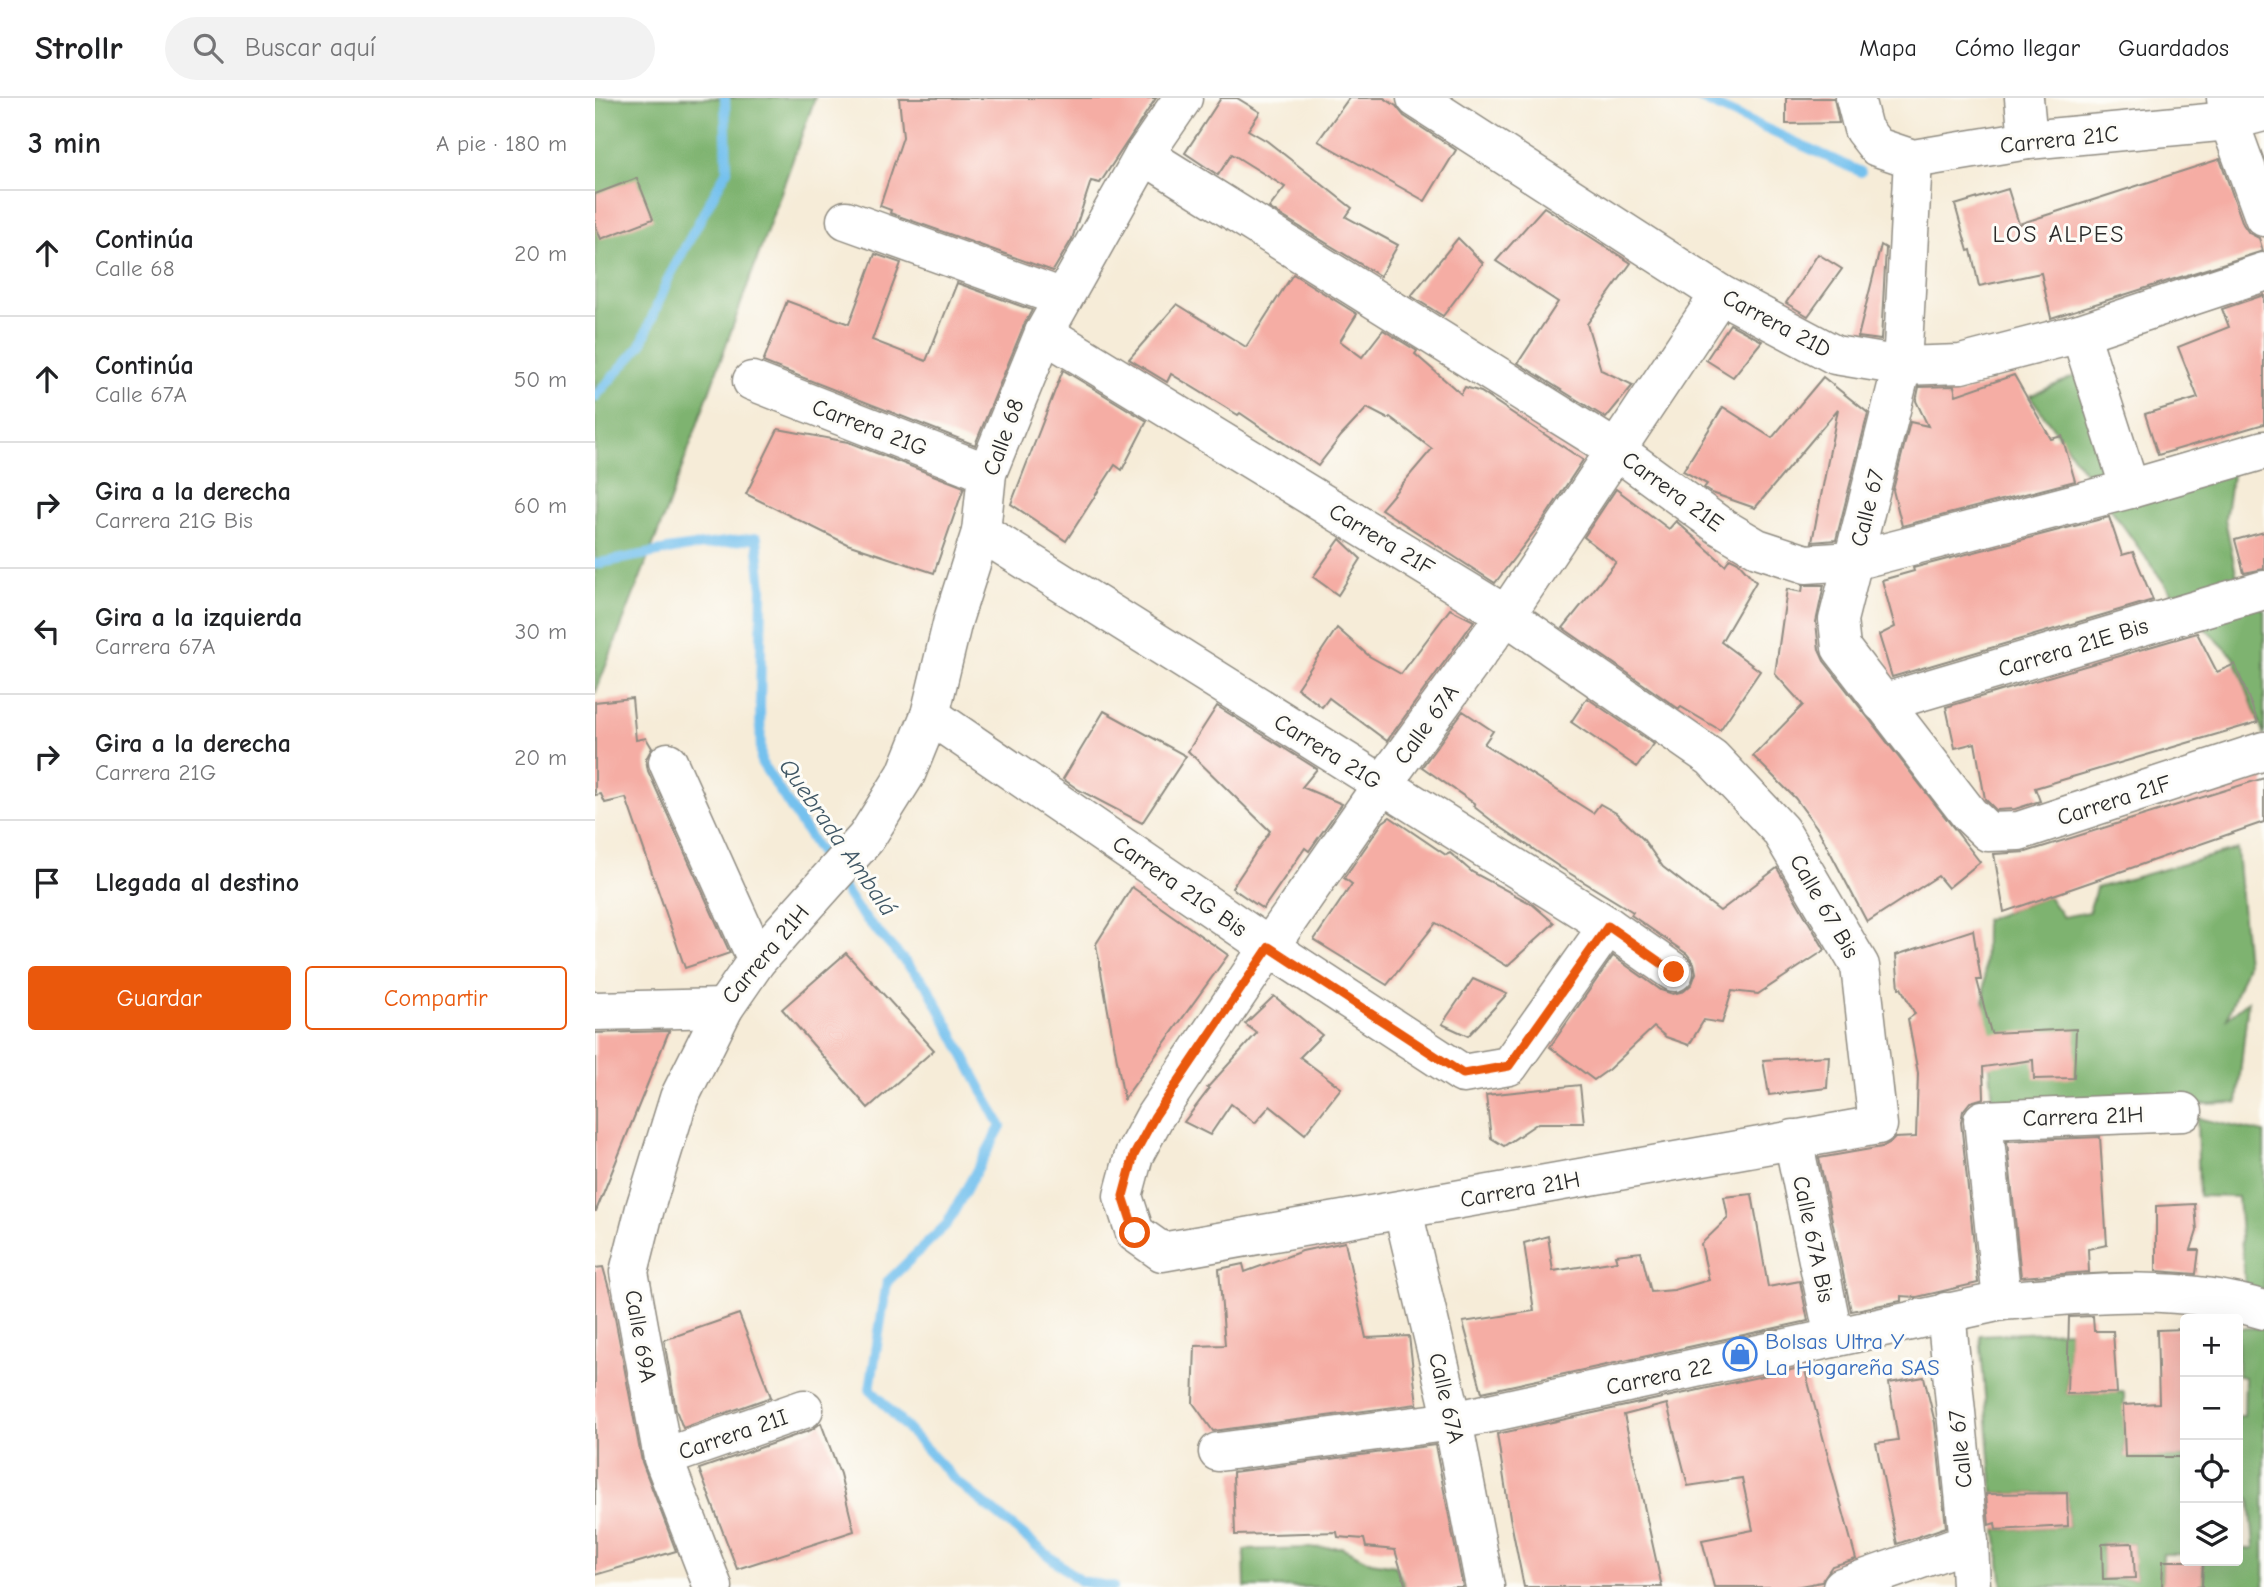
<!DOCTYPE html>
<html lang="es">
<meta charset="utf-8">
<style>
body{margin:0;font-family:"Comic Neue",sans-serif;background:#f2f2f2;color:#202124}
.controls{position:absolute;right:21px;bottom:21px;display:grid;overflow:hidden;border-radius:7px;box-shadow:0 7px 28px #0002}
.controls button{width:63px;height:63px;display:grid;place-items:center;padding:0;border:0;border-bottom:2px solid #e0e0e0;background:#fff;color:#202124;font:35px sans-serif}
.stop{position:absolute;width:21px;height:21px;margin:-16px;border:5px solid #ea580c;border-radius:50%;background:#fff}
.stop.end{background:#ea580c;border-color:#fff;box-shadow:0 2px 7px #0008}
.list{margin:0;padding:0;list-style:none}
h2{display:flex;justify-content:space-between;align-items:center;height:91px;margin:0;padding:0 28px;font-size:30px}
h2 small{font-size:23px;font-weight:400;color:#757577}
.list li{display:grid;grid-template-columns:46px 1fr auto;gap:21px;align-items:center;box-sizing:border-box;height:126px;padding:0 28px;border-top:2px solid #e0e0e0}
.list b{display:block;font-size:26px;white-space:nowrap}
.list p{margin:0;font-size:23px;white-space:nowrap;color:#757577}
.list em{font-size:23px;font-style:normal;color:#757577}
.actions{display:flex;gap:14px;padding:21px 28px}
.actions a{flex:1;padding:16px 0;border:2px solid #ea580c;border-radius:7px;text-align:center;font-size:24px;color:#ea580c}
.actions .main{background:#ea580c;color:#fff}
.icon{flex:none;width:38px;height:38px;fill:none;stroke:currentColor;stroke-width:2;stroke-linecap:round;stroke-linejoin:round}
.map{position:relative;flex:none;width:1669px;height:1489px;overflow:hidden}
header{display:flex;align-items:center;gap:42px;box-sizing:border-box;height:98px;padding:0 35px;background:#fff;border-bottom:2px solid #e0e0e0}
header strong{font-size:33px}
nav{display:flex;gap:38px;margin-inline-start:auto;font-size:24px}
.search{width:490px;height:63px;background:#f2f2f2;display:flex;align-items:center;gap:18px;box-sizing:border-box;padding:0 24px;border-radius:38px;color:#757577;font-size:26px}
main{display:flex}
aside{flex:1;background:#fff}
.map>svg:first-child{display:block}
.forest{fill:#7eb370;stroke:#546f4e;stroke-width:2;fill-rule:evenodd}
.lines{fill:none;stroke-linecap:round;stroke-linejoin:round}
.stream{stroke:#74c1ee;stroke-width:10}
.building{fill:#f5ada4}
.minor-casing{stroke:#908c82;stroke-width:41}
.minor{stroke:#fff;stroke-width:38}
.route{stroke:#ea580c;stroke-width:9}
.labels{text-anchor:middle;stroke-width:6;stroke-linejoin:round;paint-order:stroke}
.street-label{font-size:23px;fill:#2b2b2b;stroke:#fdfcf7}
.shop-label{font-size:23px;fill:#366cbe;stroke:#fdfcf7;text-anchor:start}
.neighbourhood-label{font-size:24px;letter-spacing:2px;fill:#2b2b2b;stroke:#fdfcf7}
.water-label{font-size:24px;font-style:italic;fill:#415866;stroke:#fdfcf7}
</style>
<header>
<strong>Strollr</strong>
<div class="search"><svg class="icon" aria-label="search" viewBox="0 0 24 24"><circle cx="10" cy="10" r="6"/><path d="M15 15l6 6"/></svg>Buscar aquí</div>
<nav><a>Mapa</a><a>Cómo llegar</a><a>Guardados</a></nav>
</header>
<main>
<aside>
<h2>3 min<small>A pie · 180 m</small></h2>
<ul class="list">
<li><svg class="icon" aria-label="ahead" viewBox="0 0 24 24"><path d="M12 20V5M6 11l6-6 6 6"/></svg><div><b>Continúa</b><p>Calle 68</p></div><em>20 m</em></li>
<li><svg class="icon" aria-label="ahead" viewBox="0 0 24 24"><path d="M12 20V5M6 11l6-6 6 6"/></svg><div><b>Continúa</b><p>Calle 67A</p></div><em>50 m</em></li>
<li><svg class="icon" aria-label="right" viewBox="0 0 24 24"><path d="M7 20v-9h11M14 6l5 5-5 5"/></svg><div><b>Gira a la derecha</b><p>Carrera 21G Bis</p></div><em>60 m</em></li>
<li><svg class="icon" aria-label="left" viewBox="0 0 24 24"><path d="M17 20v-9H6M10 6l-5 5 5 5"/></svg><div><b>Gira a la izquierda</b><p>Carrera 67A</p></div><em>30 m</em></li>
<li><svg class="icon" aria-label="right" viewBox="0 0 24 24"><path d="M7 20v-9h11M14 6l5 5-5 5"/></svg><div><b>Gira a la derecha</b><p>Carrera 21G</p></div><em>20 m</em></li>
<li><svg class="icon" aria-label="arrive" viewBox="0 0 24 24"><path d="M6 21V4h12l-3 4 3 4H6"/></svg><div><b>Llegada al destino</b></div></li>
</ul>
<div class="actions"><a class="main">Guardar</a><a>Compartir</a></div>
</aside>
<div class="map">
<svg width="1669" height="1489" viewBox="0 0 1669 1489">
<rect width="100%" height="100%" fill="#fdfcf7"/>
<filter id="ink" filterUnits="userSpaceOnUse"><feTurbulence type="fractalNoise" baseFrequency=".0143" numOctaves="2"/><feDisplacementMap in="SourceGraphic" scale="14" xChannelSelector="R" yChannelSelector="G"/><feConvolveMatrix kernelMatrix="1 2 1 2 8 2 1 2 1" color-interpolation-filters="sRGB"/></filter>
<filter id="wash" filterUnits="userSpaceOnUse"><feTurbulence type="fractalNoise" baseFrequency=".00686" numOctaves="4" result="noise"/><feDisplacementMap in="SourceGraphic" scale="28" xChannelSelector="R" yChannelSelector="G"/><feGaussianBlur stdDeviation="1.57" result="paint"/><feColorMatrix in="noise" values="0 0 0 0 0 0 0 0 0 0 0 0 0 0 0 0 0 1.4 0 .05"/><feComposite in="paint" operator="in"/></filter>
<g filter="url(#wash)">
<rect width="100%" height="100%" fill="#f6ecd8"/>
<g class="forest">
<path d="M0 0H220L72 411 0 596Z"/>
<path d="M1491 273 1523 372 1638 371 1630 421 1641 475 1669 513V638L1639 559 1582 503 1435 298Z"/>
<path d="M1642 751 1652 866 1632 920 1653 903 1642 1005 1399 1012 1389 909 1390 822 1453 798 1468 819 1494 814 1501 790Z"/>
<path d="M1602 1020 1669 1035V1192L1650 1189 1643 1099 1604 1098Z"/>
<path d="M1643 1230H1669V1489H1607L1608 1463H1643V1452L1659 1450 1655 1400 1643 1401V1318H1649L1650 1279 1643 1278Z"/>
<path d="M1474 1233 1472 1296 1529 1294 1530 1358 1590 1359V1456H1568L1567 1489H1408L1401 1432 1473 1428 1472 1395 1398 1396 1385 1237ZM1538 1445 1540 1480 1508 1481 1507 1446Z"/>
<path d="M746 1449 776 1464 801 1468 810 1489H650L649 1452Z"/>
</g>
<g class="lines">
<g class="stream">
<path d="M1103 0 1266 74"/>
<path d="M0 299 46 247 73 181 132 72 130 0"/>
<path d="M0 466 78 451 162 440 167 491 165 608 166 664 235 770"/>
<path d="M243 782 262 811 333 889 406 1028 352 1126 292 1184 275 1291 361 1383 485 1483 518 1489"/>
</g>
</g>
<g id="blocks">
<g class="building">
<path d="M304 0H561L505 85 496 83 477 141 458 173 295 115 296 112 285 108 308 39Z"/>
<path d="M626 0H642L665 14 653 32 672 43 757 110 751 119 803 147 785 178 674 110 690 89 637 56 623 77 590 55Z"/>
<path d="M754 0H789L801 8 809 18 861 52 830 103 723 43Z"/>
<path d="M1191 0H1239L1244 25 1191 26Z"/>
<path d="M1625 61 1648 126 1654 135 1664 140 1668 153 1456 220 1446 175 1384 188 1376 152 1373 153 1360 107 1413 91 1424 126Z"/>
<path d="M42 80 58 121 6 141 0 127V96Z"/>
<path d="M949 109 1036 165 992 226 1006 272 1038 287 1011 320 923 265 963 204 901 163Z"/>
<path d="M863 140 888 165 848 218 816 198Z"/>
<path d="M1286 147 1291 150 1286 242 1263 239Z"/>
<path d="M280 156 306 165 277 242 331 263 362 185 437 212 429 227 380 347 168 264 192 203 254 226Z"/>
<path d="M1223 156 1247 171 1213 218 1191 205Z"/>
<path d="M698 176 762 216 745 243 767 259 788 232 822 253 820 256 866 296 870 289 886 294 988 362 949 421 900 485 786 411 837 351 795 319 793 321 772 310 746 338 723 368 645 315 643 317 576 276 572 284 534 261 582 206 651 249Z"/>
<path d="M1669 197V326L1563 357 1550 316 1603 300 1583 249 1634 229 1627 211Z"/>
<path d="M1135 226 1167 243 1138 279 1111 262Z"/>
<path d="M468 272 552 323 527 372 520 367 471 443 416 406Z"/>
<path d="M1419 277 1456 341 1467 338 1480 383 1307 428 1298 392 1315 324 1333 328 1321 303 1324 289 1359 288 1361 297Z"/>
<path d="M1228 279 1273 315 1241 442 1217 444 1243 311 1160 410 1117 395 1109 390 1112 386 1088 373 1128 309 1177 340Z"/>
<path d="M183 331 253 344 369 389 339 475 252 446 151 396Z"/>
<path d="M1021 391 1074 431 1081 423 1130 467 1135 460 1143 464 1161 484 1126 544 1165 573 1125 632 1086 609 1084 611 968 530 1021 464 989 439Z"/>
<path d="M1514 419 1527 457 1538 454 1558 502 1297 579 1284 537 1300 529 1287 482 1319 473 1318 470Z"/>
<path d="M1669 434V471L1649 475 1640 442Z"/>
<path d="M745 441 766 461 743 497 718 479Z"/>
<path d="M1208 487H1229L1221 524 1224 552 1229 563 1385 764 1353 790 1343 778 1272 824 1223 731 1200 700 1158 658 1208 607 1180 576 1192 491 1207 494Z"/>
<path d="M855 511 879 523 792 643 734 600 727 609 702 590 742 530 774 558 806 576Z"/>
<path d="M1602 535 1622 574 1640 566 1663 624 1440 690 1445 703 1420 711 1401 712 1390 701 1380 645 1360 650 1351 609Z"/>
<path d="M37 600 41 642 51 640 57 650 51 661 53 673 135 855 90 870 31 700 10 705 6 696 0 697V604Z"/>
<path d="M992 600 1059 646 1042 669 976 624Z"/>
<path d="M622 608 722 671 707 689 747 706 714 753 710 750 668 811 637 790 675 733 593 653Z"/>
<path d="M509 613 591 658 547 725 484 692 468 681Z"/>
<path d="M868 613 898 633 889 646 998 715 1005 706 1021 715 1048 741 1068 769 1125 813 1182 770 1230 852 1163 896 1137 893 1127 925 1109 922 1094 947 1071 939 1059 929 1013 972 999 982 955 949 1018 858 1066 892 1078 896 1089 893 1097 886 1101 875 1099 865 1092 856 1036 817 1038 814 966 770 901 726 878 708 880 706 827 669Z"/>
<path d="M1669 680V724L1409 814 1399 756 1431 754Z"/>
<path d="M795 719 851 757 855 755 877 774 937 806 959 825 912 868 841 825 792 887 719 842 757 786 749 780 788 724Z"/>
<path d="M537 789 633 857 529 1001 501 846Z"/>
<path d="M1378 832 1386 882H1382L1396 935 1481 931 1479 980 1439 981 1438 962 1388 969 1389 1000 1375 1004 1368 1013 1366 1024 1383 1185 1322 1199 1306 1198V1203L1256 1213 1224 1060 1287 1049 1296 1044 1300 1040 1321 1039 1323 975 1313 921 1320 916 1306 890H1304L1301 857Z"/>
<path d="M251 855 339 952 273 1010 187 911Z"/>
<path d="M878 881 912 896 873 938 847 926Z"/>
<path d="M679 898 727 937 705 959 746 990 710 1036 675 1008 660 1025 636 1006 615 1037 589 1024 614 991 612 990 662 935 650 926Z"/>
<path d="M74 933 1 1113H0V935Z"/>
<path d="M1234 958 1232 990 1174 997 1168 962Z"/>
<path d="M985 987 989 1025H943L909 1048 896 1040 891 997Z"/>
<path d="M1505 1039 1512 1147 1493 1151 1494 1174 1426 1179 1412 1043Z"/>
<path d="M1157 1096 1173 1189 1205 1183 1213 1223 887 1294 868 1224 939 1213 929 1145 953 1138 958 1173 1022 1163 1020 1157 1046 1154 1056 1194 1079 1192 1114 1182 1106 1146 1133 1120 1129 1099Z"/>
<path d="M1600 1106 1602 1133 1596 1152H1604L1601 1176 1561 1173V1108Z"/>
<path d="M750 1144 771 1240 814 1238 822 1306 618 1333 598 1305 600 1248 630 1247 624 1171 648 1166 650 1174 707 1153Z"/>
<path d="M8 1169 16 1198 47 1364 81 1453 0 1477V1170Z"/>
<path d="M144 1216 176 1299 88 1330 81 1312 69 1242Z"/>
<path d="M1498 1218 1499 1233H1518L1522 1295 1472 1296 1474 1219Z"/>
<path d="M1590 1231V1359H1530L1528 1307 1564 1305 1562 1232Z"/>
<path d="M1209 1269 1261 1461 1237 1468 1226 1484 1200 1489H1119L1107 1442 1158 1432 1147 1380 1093 1388 1072 1306 1029 1317 1067 1489H929L915 1419 902 1336Z"/>
<path d="M1329 1279 1340 1325 1351 1429 1302 1446 1281 1345 1303 1342 1294 1285Z"/>
<path d="M226 1325 245 1376 259 1433 142 1471 104 1371 216 1332Z"/>
<path d="M840 1347 868 1489H811L800 1452 771 1449 769 1441 743 1439 742 1434 640 1437 638 1374Z"/>
<path d="M1472 1395 1473 1428 1401 1432 1400 1425 1394 1427 1391 1396Z"/>
<path d="M1538 1445 1540 1480 1508 1481 1507 1446Z"/>
<path d="M1568 1463H1608L1607 1489H1567Z"/>
</g>
</g>
</g>
<g filter="url(#ink)">
<use href="#blocks" fill-opacity="0" stroke="#908c82" stroke-width="2"/>
<g class="lines">
<defs>
<g id="minor">
<path d="M821 0 1125 196 1240 257 1307 268 1366 266 1485 235 1669 174"/>
<path d="M1260 0 1268 31 1282 49 1318 61 1433 42 1634 23 1669 14"/>
<path d="M1429 0 1433 42"/>
<path d="M1631 0 1634 23 1669 119"/>
<path d="M549 57 1021 352 1125 428 1162 450 1211 466 1258 463 1535 391 1669 352"/>
<path d="M1318 61 1307 268 1243 522 1246 550 1374 716 1393 734 1424 733 1669 653"/>
<path d="M251 122 468 200"/>
<path d="M449 235 911 517 1117 660 1185 732 1265 868 1283 1027 567 1154 540 1135 528 1098 539 1057 560 1018 674 849 787 687 911 517 1125 196"/>
<path d="M1485 235 1535 391"/>
<path d="M157 283 392 375"/>
<path d="M386 434 1013 828 1079 874"/>
<path d="M1287 605 1669 492"/>
<path d="M335 617 674 849 868 976 914 968 1013 828"/>
<path d="M73 664 162 862"/>
<path d="M0 913 129 910"/>
<path d="M1198 1041 1239 1240"/>
<path d="M808 1113 858 1323 890 1489"/>
<path d="M1407 1203 1388 1022 1588 1014"/>
<path d="M1351 1214 1374 1444 1376 1489"/>
<path d="M623 1354 858 1323 1407 1203C1494 1195 1585 1185 1669 1212"/>
<path d="M68 1360 209 1311"/>
<path d="M118 1489 68 1360 34 1174 50 1110 84 1000 129 910 162 862 271 740 311 676 335 617 358 522 386 434 392 375 449 235 549 57 588 0"/>
<path d="M1247 1489 1374 1444"/>
</g>
</defs>
<use href="#minor" class="minor-casing"/>
<use href="#minor" class="minor"/>
</g>
</g>
<g class="lines" filter="url(#ink)">
<path class="route" d="M540 1135 528 1098 539 1057 560 1018 674 849 868 976 914 968 1013 828 1079 874"/>
</g>
<defs>
<symbol id="shop-ring" viewBox="-11 -11 22 22"><circle r="9.5" fill="#fdfcf7" stroke="#3f7fe0" stroke-width="1.5"/><path d="M-5-2.5h2.3a2.7 3.5 0 0 1 5.4 0H5L5.5 6h-11ZM-1.5-2.5h3a1.5 2.3 0 0 0-3 0Z" fill="#3f7fe0"/></symbol>
</defs>
<g fill-rule="evenodd">
<use href="#shop-ring" x="1126" y="1237" width="38" height="38"/>
</g>
<g class="labels">
<g class="street-label">
<text transform="translate(1464 41) rotate(-6)" y="8">Carrera 21C</text>
<text transform="translate(1182 225) rotate(28)" y="8">Carrera 21D</text>
<text transform="translate(275 329) rotate(21)" y="8">Carrera 21G</text>
<text transform="translate(408 339) rotate(-70)" y="8">Calle 68</text>
<text transform="translate(1078 393) rotate(36)" y="8">Carrera 21E</text>
<text transform="translate(1272 410) rotate(-76)" y="8">Calle 67</text>
<text transform="translate(787 441) rotate(31)" y="8">Carrera 21F</text>
<text transform="translate(1478 549) rotate(-17)" y="8">Carrera 21E Bis</text>
<text transform="translate(831 626) rotate(-54)" y="8">Calle 67A</text>
<text transform="translate(733 653) rotate(32)" y="8">Carrera 21G</text>
<text transform="translate(1519 702) rotate(-18)" y="8">Carrera 21F</text>
<text transform="translate(585 788) rotate(35)" y="8">Carrera 21G Bis</text>
<text transform="translate(1230 808) rotate(60)" y="8">Calle 67 Bis</text>
<text transform="translate(170 856) rotate(-50)" y="8">Carrera 21H</text>
<text transform="translate(1488 1018) rotate(-2)" y="8">Carrera 21H</text>
<text transform="translate(925 1091) rotate(-10)" y="8">Carrera 21H</text>
<text transform="translate(1219 1141) rotate(78)" y="8">Calle 67A Bis</text>
<text transform="translate(46 1238) rotate(80)" y="8">Calle 69A</text>
<text transform="translate(1064 1278) rotate(-12)" y="8">Carrera 22</text>
<text transform="translate(852 1300) rotate(77)" y="8">Calle 67A</text>
<text transform="translate(138 1336) rotate(-19)" y="8">Carrera 21I</text>
<text transform="translate(1365 1351) rotate(-96)" y="8">Calle 67</text>
</g>
<g class="shop-label">
<text x="1170" y="1251">Bolsas Ultra Y<tspan x="1170" dy="26">La Hogareña SAS</tspan></text>
</g>
<g class="neighbourhood-label">
<text x="1464" y="144">LOS ALPES</text>
</g>
<g class="water-label">
<text transform="translate(243 739) rotate(55)" y="8">Quebrada Ambalá</text>
</g>
</g>
</svg>
<div class="controls">
<button>+</button>
<button>−</button>
<button><svg class="icon" aria-label="locate" viewBox="0 0 24 24"><circle cx="12" cy="12" r="6"/><path d="M12 2v4M12 18v4M2 12h4M18 12h4"/></svg></button>
<button><svg class="icon" aria-label="layers" viewBox="0 0 24 24"><path d="M12 4l9 5-9 5-9-5zM3 14l9 5 9-5"/></svg></button>
</div>
<div class="stop" style="left:540px;top:1135px"></div>
<div class="stop end" style="left:1079px;top:874px"></div>
</div>
</main>
